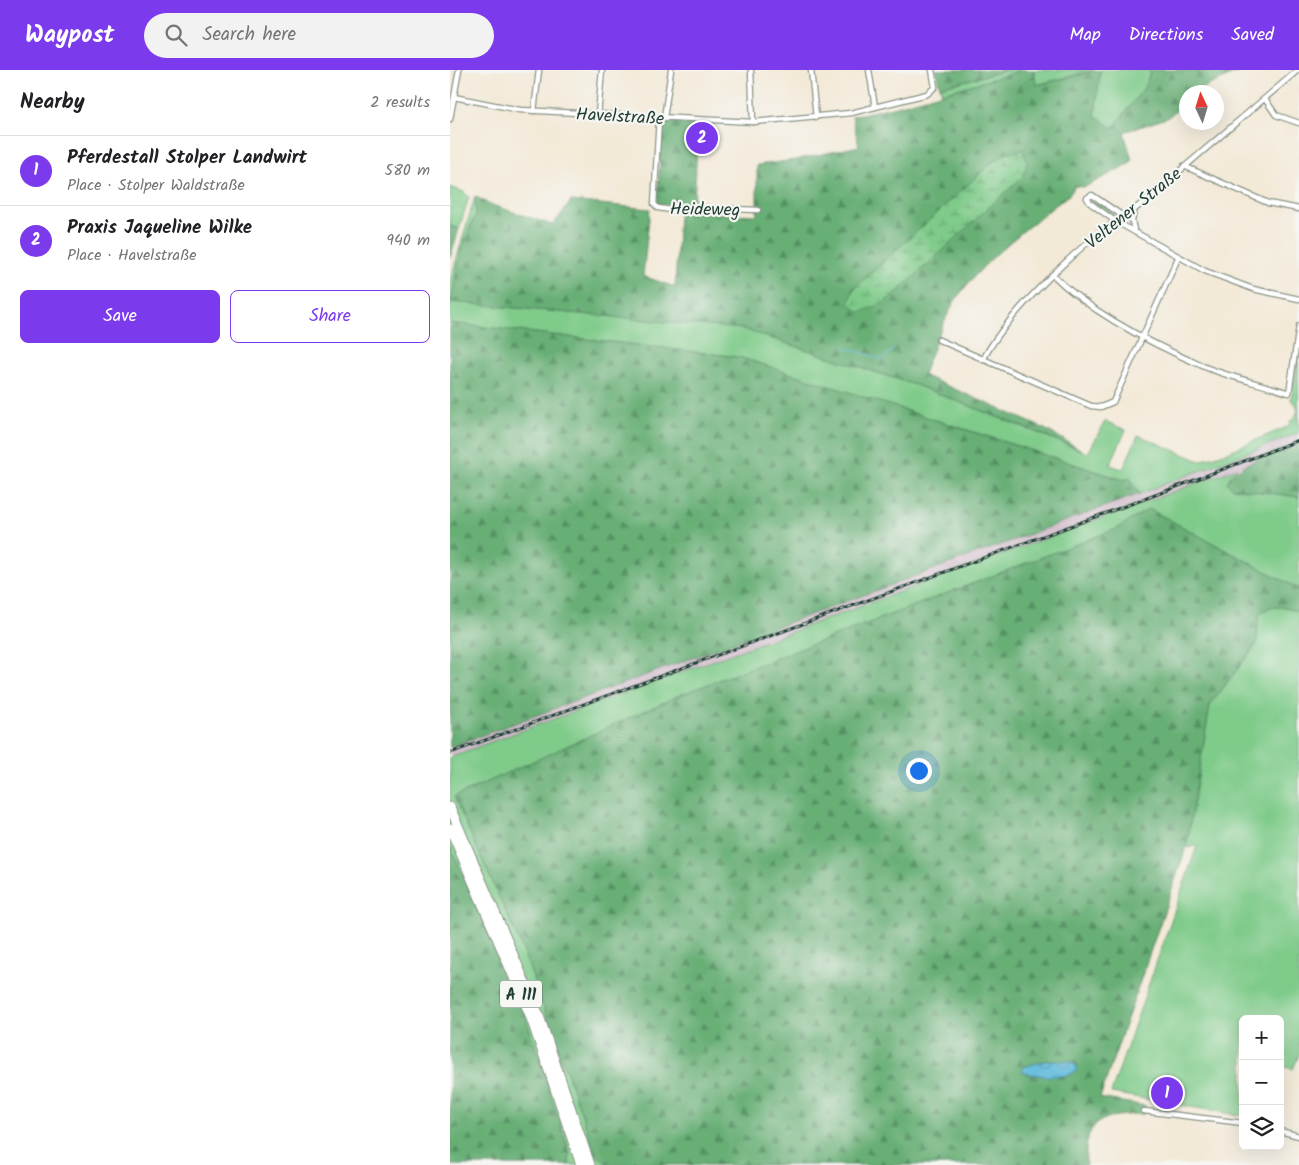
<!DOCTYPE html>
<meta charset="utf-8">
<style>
body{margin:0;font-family:Kalam,sans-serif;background:#f2f2f2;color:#202124}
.controls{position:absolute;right:15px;bottom:15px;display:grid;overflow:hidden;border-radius:8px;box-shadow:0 5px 20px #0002}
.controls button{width:45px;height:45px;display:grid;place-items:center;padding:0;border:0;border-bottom:1px solid #e0e0e0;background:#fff;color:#202124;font:25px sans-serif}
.compass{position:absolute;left:729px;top:15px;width:45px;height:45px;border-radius:50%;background:#fff;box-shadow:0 5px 20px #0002;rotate:356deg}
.you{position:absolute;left:468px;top:700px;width:18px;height:18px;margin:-12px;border:4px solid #fff;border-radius:50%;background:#1a73e8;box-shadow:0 0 0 8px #1a73e833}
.badge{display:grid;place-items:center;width:32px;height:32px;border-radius:50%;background:#7c3aed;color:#fff;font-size:16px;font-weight:700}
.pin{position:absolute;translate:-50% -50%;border:2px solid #fff;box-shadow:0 1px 5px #0006}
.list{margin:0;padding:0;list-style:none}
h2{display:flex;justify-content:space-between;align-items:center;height:65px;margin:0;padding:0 20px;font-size:21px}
h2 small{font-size:16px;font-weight:400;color:#757577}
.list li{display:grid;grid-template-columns:32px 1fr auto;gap:15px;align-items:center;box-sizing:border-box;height:70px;padding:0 20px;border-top:1px solid #e0e0e0}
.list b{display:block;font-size:19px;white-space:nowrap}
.list p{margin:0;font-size:16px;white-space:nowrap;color:#757577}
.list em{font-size:16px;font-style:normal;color:#757577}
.actions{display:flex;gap:10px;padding:15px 20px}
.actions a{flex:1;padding:11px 0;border:1px solid #7c3aed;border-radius:8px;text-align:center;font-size:18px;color:#7c3aed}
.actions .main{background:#7c3aed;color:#fff}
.icon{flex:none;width:28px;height:28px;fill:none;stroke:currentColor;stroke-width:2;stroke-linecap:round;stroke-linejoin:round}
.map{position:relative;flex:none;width:849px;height:1095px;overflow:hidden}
header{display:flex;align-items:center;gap:30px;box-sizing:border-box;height:70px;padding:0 25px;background:#7c3aed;color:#fff}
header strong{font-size:24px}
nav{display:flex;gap:28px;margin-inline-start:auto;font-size:18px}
.search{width:350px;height:45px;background:#f2f2f2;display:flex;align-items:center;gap:12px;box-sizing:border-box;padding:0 18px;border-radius:28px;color:#757577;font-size:19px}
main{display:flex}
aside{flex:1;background:#fff}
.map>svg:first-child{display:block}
.railway{fill:#d1bdcb}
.grass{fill:#7fcb8a;stroke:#4f845f}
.forest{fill:url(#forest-firs);stroke:#437655;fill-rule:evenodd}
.wetland{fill:url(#wetland-marsh);stroke:#4f845f}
.water{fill:url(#water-waves);stroke:#407c88}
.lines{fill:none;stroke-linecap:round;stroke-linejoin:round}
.stream{stroke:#60bbdd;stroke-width:1}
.street-casing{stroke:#899386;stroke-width:7}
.highway-casing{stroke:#899386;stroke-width:11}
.street{stroke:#fff;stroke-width:4.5}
.highway{stroke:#fff;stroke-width:9}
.rail-casing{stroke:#1f3d34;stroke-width:3}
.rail{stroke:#f6f6f2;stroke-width:1;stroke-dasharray:4;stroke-linecap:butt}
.labels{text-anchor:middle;stroke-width:4.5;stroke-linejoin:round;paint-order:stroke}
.shield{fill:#f6f6f2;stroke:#60746d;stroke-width:1}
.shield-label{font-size:16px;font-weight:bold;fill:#1f3d34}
.street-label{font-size:18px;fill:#1f3d34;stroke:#f6f6f2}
</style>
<header>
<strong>Waypost</strong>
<div class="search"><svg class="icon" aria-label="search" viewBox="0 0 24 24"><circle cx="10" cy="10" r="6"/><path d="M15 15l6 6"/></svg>Search here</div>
<nav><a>Map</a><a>Directions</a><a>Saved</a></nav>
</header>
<main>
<aside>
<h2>Nearby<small>2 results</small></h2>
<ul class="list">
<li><span class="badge">1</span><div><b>Pferdestall Stolper Landwirt</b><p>Place · Stolper Waldstraße</p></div><em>580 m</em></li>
<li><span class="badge">2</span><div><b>Praxis Jaqueline Wilke</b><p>Place · Havelstraße</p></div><em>940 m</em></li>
</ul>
<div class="actions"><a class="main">Save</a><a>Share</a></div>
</aside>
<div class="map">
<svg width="849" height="1095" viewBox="0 0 849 1095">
<defs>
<pattern id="forest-firs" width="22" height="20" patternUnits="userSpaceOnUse" patternTransform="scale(1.25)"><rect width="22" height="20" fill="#67af76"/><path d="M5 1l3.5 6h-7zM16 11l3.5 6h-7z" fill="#549062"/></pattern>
<pattern id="wetland-marsh" width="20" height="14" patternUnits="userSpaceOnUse" patternTransform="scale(1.25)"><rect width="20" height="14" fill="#7fcb8a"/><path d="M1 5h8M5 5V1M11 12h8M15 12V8" fill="none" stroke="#67a672"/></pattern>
<pattern id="water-waves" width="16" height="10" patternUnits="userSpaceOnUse" patternTransform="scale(1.25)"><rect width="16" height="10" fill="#60bbdd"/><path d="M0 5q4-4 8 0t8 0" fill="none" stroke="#4f99b4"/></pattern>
</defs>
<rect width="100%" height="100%" fill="#f6f6f2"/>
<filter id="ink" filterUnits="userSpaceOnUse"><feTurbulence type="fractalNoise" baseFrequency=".02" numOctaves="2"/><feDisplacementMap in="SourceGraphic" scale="10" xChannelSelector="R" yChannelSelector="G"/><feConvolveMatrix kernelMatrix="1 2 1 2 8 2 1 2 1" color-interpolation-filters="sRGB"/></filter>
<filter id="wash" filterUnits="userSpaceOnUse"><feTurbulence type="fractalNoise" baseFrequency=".0096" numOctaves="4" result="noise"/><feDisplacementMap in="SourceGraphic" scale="20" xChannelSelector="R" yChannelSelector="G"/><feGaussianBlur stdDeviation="1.12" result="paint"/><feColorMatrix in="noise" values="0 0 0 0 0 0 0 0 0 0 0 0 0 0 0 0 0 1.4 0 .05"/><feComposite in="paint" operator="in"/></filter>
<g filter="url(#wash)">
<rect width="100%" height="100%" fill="#f3e9d7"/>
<path class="railway" d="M849 363V374L788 398 0 687V677L689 424Z"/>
<g class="grass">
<path d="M558 0H574L492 23 490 17Z"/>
<path d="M584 0H644L586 15Z"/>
<path d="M650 0H701L695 17 663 58 645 46Z"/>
<path d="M0 117 14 122 19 127 9 159 0 156Z"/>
<path d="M25 126 26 144 11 179 2 232 293 259 471 317 638 383 655 351 676 360 660 395 673 399 688 365 750 391 777 382 839 356 840 351 844 349 848 341 846 334 841 330 848 286 849 363 689 424 680 408 674 410 289 287 0 253V211Z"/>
<path d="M644 130 662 141 665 147 663 148 642 132Z"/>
<path d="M788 398 780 406 782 418 849 427V519L699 439 666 459 232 624 4 727 73 880 146 1084 158 1095H119L120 1085 75 946 0 776V687Z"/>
<path d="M821 537H835L846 541 849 538V985L843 999 830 996V949H793V1046L661 1023 747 776 736 778 760 635 807 574 808 548 812 542Z"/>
</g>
<g class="forest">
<path d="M485 0H558L490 17Z"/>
<path d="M574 0H584L586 15 650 0 645 46 663 58 695 17 701 0H793L755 17 747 22H736V32L717 48 674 62 682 90 679 94 635 117 625 116 620 124C581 155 539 185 509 225 498 239 479 287 473 305L593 358 632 380 471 317 293 259 1 232 11 179 26 144 25 126 39 134 103 155 121 131 200 139 193 206 225 217 229 142 307 145V95L345 90 409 76 402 46 447 36Z"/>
<path d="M212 51 248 53 244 137 207 134Z"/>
<path d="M0 156 9 159 0 188Z"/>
<path d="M0 253 289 287 673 410 680 408 689 424 0 677Z"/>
<path d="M849 374V427L782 418 777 413C786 392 828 382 849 374Z"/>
<path d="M699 439 849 519V538L846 541 835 537H821L812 542 808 548 807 573 760 635 736 778 650 1028 696 1036 694 1044C652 1046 634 1047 636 1095H158L146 1084 73 880 4 727 232 624 666 459ZM595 991 624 992 619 1006C604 1004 592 1006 578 1004L574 997Z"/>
<path d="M0 776 75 946 120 1085 119 1095H0Z"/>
</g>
<path class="wetland" d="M573 80 577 93 573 106 445 224 430 235 410 242 399 234 403 220 543 92 558 83Z"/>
<path class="water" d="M595 991H619L627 996 626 1001C617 1010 583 1006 572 1002L574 997Z"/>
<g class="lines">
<path class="stream" d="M394 277 432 289 444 279"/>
</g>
</g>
<g filter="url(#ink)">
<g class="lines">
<defs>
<g id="street">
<path d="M301 0 303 52"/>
<path d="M361 0 366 47"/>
<path d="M419 0 425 37"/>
<path d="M4 27 70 40 303 52 401 43 477 24 485 17 482 0"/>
<path d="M815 29 826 45 849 53"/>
<path d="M84 41 89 0"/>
<path d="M148 45 152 0"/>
<path d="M209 48 204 134 208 138 221 140 257 138 308 140"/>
<path d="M214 48 221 0"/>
<path d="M0 49 9 0"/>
<path d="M734 96 818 133 849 139"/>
<path d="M673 146 642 125 637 128 640 133 665 151 755 201 803 219 849 229"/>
<path d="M684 160 682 151 684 140"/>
<path d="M603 205C642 244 704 275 755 297 782 308 812 314 839 323L849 256"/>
<path d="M489 270 641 336 651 337 663 332 728 188"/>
<path d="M533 290C557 243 638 165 684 140L848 0"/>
<path d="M694 1041 793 1053"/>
<path d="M830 1061 849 1066"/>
</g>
<g id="highway">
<path d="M0 737 88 943 140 1095"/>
<path d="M0 758 80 945 131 1095"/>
</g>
</defs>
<use href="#street" class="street-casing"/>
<use href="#highway" class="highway-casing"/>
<use href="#street" class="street"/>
<use href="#highway" class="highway"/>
<defs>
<path id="rail" d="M0 683 708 424 849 370"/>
</defs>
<use href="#rail" class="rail-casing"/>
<use href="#rail" class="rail"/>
</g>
</g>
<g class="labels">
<rect class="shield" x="50" y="910.5" width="42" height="27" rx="4"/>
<g class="shield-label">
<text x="71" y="930">A 111</text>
</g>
<g class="street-label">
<text transform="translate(170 46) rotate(3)" y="6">Havelstraße</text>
<text transform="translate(683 138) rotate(-39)" y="6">Veltener Straße</text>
<text transform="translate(255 139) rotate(1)" y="6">Heideweg</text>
</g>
</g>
</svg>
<div class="controls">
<button>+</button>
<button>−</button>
<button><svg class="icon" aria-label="layers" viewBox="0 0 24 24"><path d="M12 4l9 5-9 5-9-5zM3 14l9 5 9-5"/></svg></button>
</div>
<svg class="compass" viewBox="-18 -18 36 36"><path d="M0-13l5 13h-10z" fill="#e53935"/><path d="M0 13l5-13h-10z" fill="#757577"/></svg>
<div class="you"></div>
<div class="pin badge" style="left:717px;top:1023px">1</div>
<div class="pin badge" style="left:252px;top:68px">2</div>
</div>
</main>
